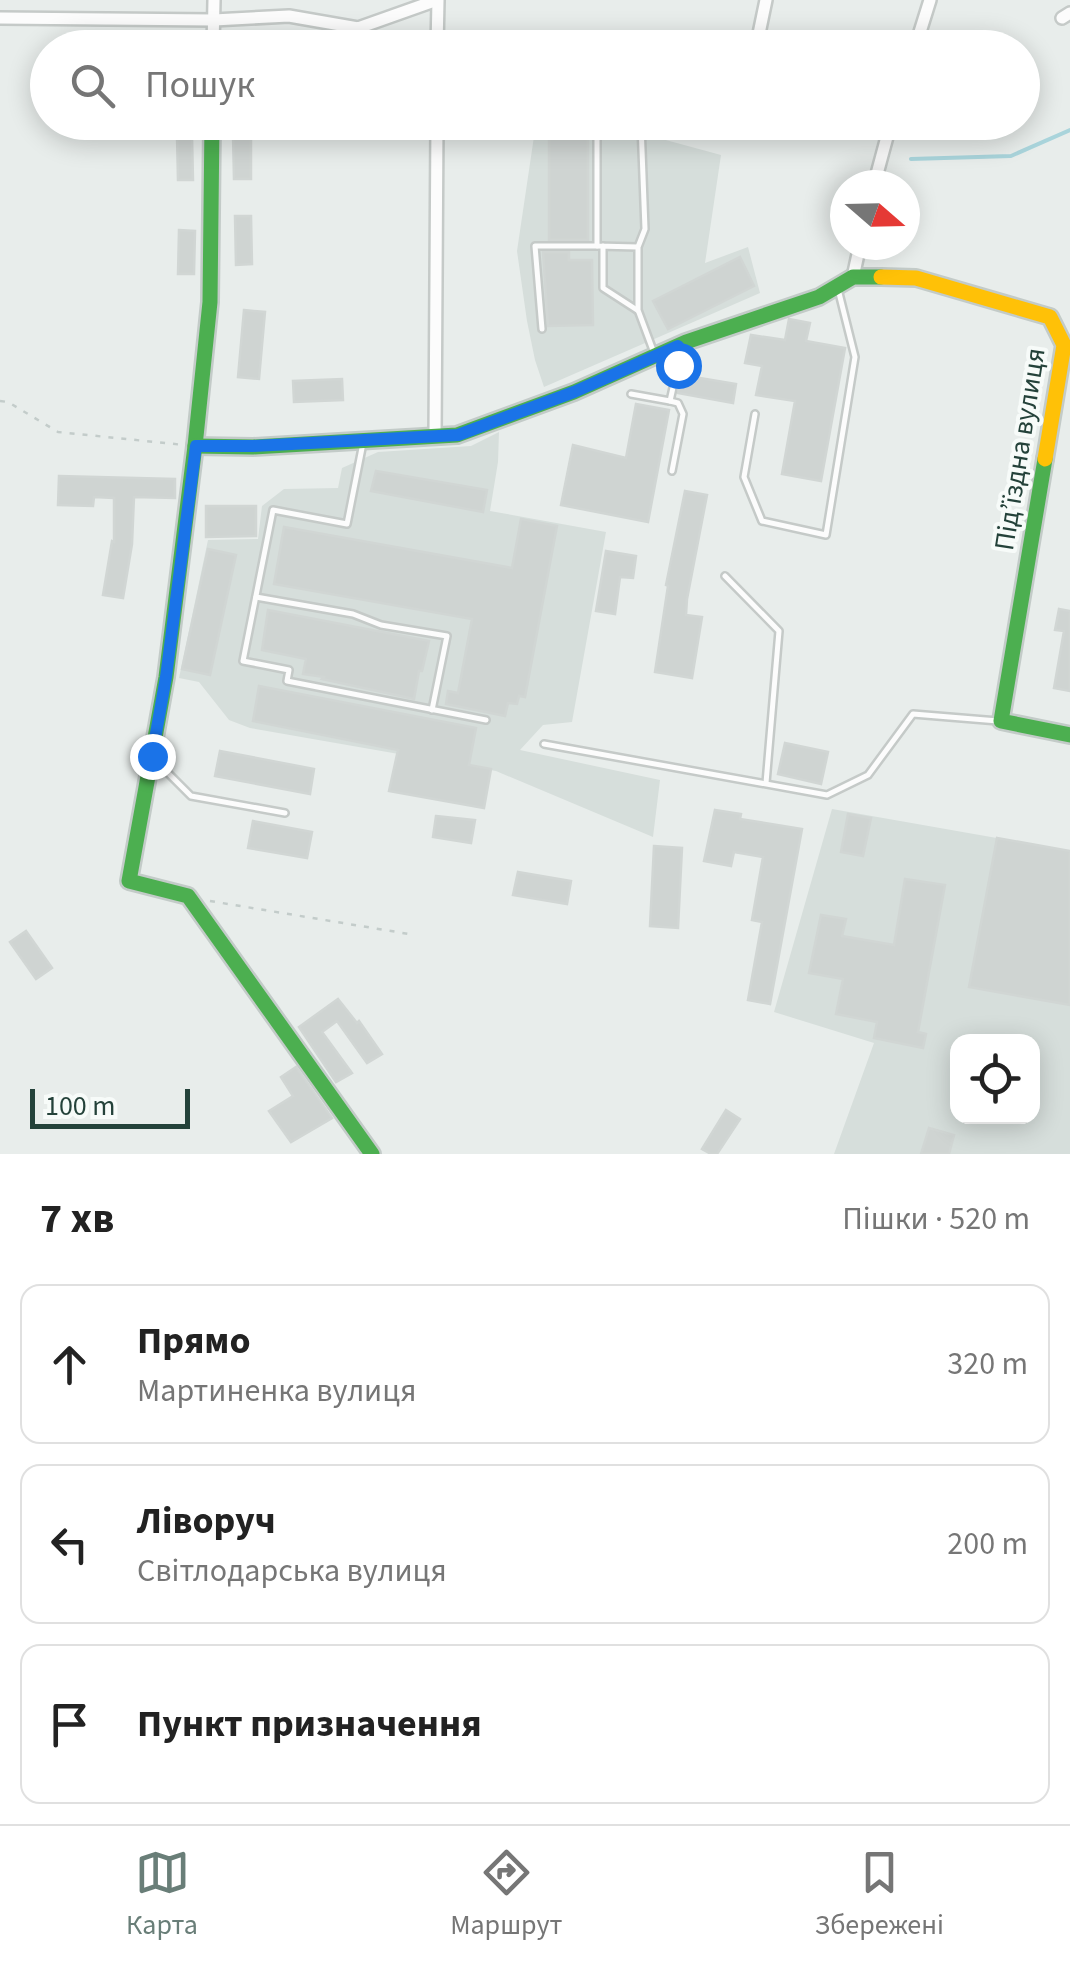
<!DOCTYPE html>
<html lang="uk">
<meta charset="utf-8">
<style>
body{margin:0;font-family:"Source Sans 3",sans-serif;background:#f6f6f6;color:#222}
.controls{position:absolute;right:30px;bottom:30px;display:grid;overflow:hidden;border-radius:20px;box-shadow:0 5px 25px #0003}
.controls button{width:90px;height:90px;display:grid;place-items:center;padding:0;border:0;border-bottom:2px solid #e0e0e0;background:#fff;color:#222;font:50px sans-serif}
.compass{position:absolute;left:830px;top:170px;width:90px;height:90px;border-radius:50%;background:#fff;box-shadow:0 5px 25px #0003;rotate:110deg}
.scale{position:absolute;left:30px;bottom:25px;width:160px;box-sizing:border-box;padding-left:10px;border:5px solid #24423a;border-top:0;font-size:28px;line-height:35px;white-space:nowrap;color:#24423a;-webkit-text-stroke:8px #f7fbf9;paint-order:stroke}
.stop{position:absolute;width:30px;height:30px;margin:-22px;border:8px solid #1a73e8;border-radius:50%;background:#fff}
.stop.end{background:#1a73e8;border-color:#fff;box-shadow:0 2px 10px #0008}
.list{margin:0;padding:0;list-style:none}
h2{display:flex;justify-content:space-between;align-items:center;height:130px;margin:0;padding:0 40px;font-size:42px}
h2 small{font-size:32px;font-weight:400;color:#767676}
.list li{display:grid;grid-template-columns:65px 1fr auto;gap:30px;align-items:center;box-sizing:border-box;height:160px;margin:0 20px 20px;padding:0 20px;border:2px solid #e0e0e0;border-radius:20px}
.list b{display:block;font-size:38px;white-space:nowrap}
.list p{margin:0;font-size:32px;white-space:nowrap;color:#767676}
.list em{font-size:32px;font-style:normal;color:#767676}
.icon{flex:none;width:55px;height:55px;fill:none;stroke:currentColor;stroke-width:2;stroke-linecap:round;stroke-linejoin:round}
.map{position:relative;flex:none;width:1070px;height:1154px;overflow:hidden}
.search{position:absolute;background:#fff;box-shadow:0 5px 25px #0003;left:30px;right:30px;top:30px;height:110px;display:flex;align-items:center;gap:25px;box-sizing:border-box;padding:0 35px;border-radius:55px;color:#767676;font-size:38px}
.sheet{height:670px;background:#fff}
nav{display:flex;justify-content:space-around;align-items:center;box-sizing:border-box;height:140px;border-top:2px solid #e0e0e0;background:#fff;font-size:28px;color:#767676}
nav a{display:grid;justify-items:center;gap:5px}
nav .on{color:#697e78}
.map>svg:first-child{display:block}
.built{fill:#d6dedb;fill-rule:evenodd}
.lines{fill:none;stroke-linecap:round;stroke-linejoin:round}
.stream{stroke:#a9d4db;stroke-width:4}
.building{fill:#cfd4d2;stroke:#d1d6d4;stroke-width:2.5}
.lane-casing{stroke:#c5cac8;stroke-width:10}
.street-casing{stroke:#c5cac8;stroke-width:16}
.fast-casing{stroke:#c3cbc8;stroke-width:20}
.slow-casing{stroke:#c3cbc8;stroke-width:20}
.path{stroke:#c3ccca;stroke-width:2.5;stroke-dasharray:5 8;stroke-linecap:butt}
.lane{stroke:#fcfcfc;stroke-width:5}
.street{stroke:#fcfcfc;stroke-width:11}
.fast{stroke:#4caf50;stroke-width:15}
.slow{stroke:#ffc107;stroke-width:15}
.route{stroke:#1a73e8;stroke-width:12}
.labels{text-anchor:middle;stroke-width:8;stroke-linejoin:round;paint-order:stroke}
.street-label{font-size:28px;fill:#24423a;stroke:#f7fbf9}
</style>
<div class="map">
<svg width="1070" height="1154" viewBox="0 0 1070 1154">
<rect width="100%" height="100%" fill="#e8edeb"/>
<g class="built">
<path d="M675 30 673 47 559 48 563 39Z"/>
<path d="M536 123H663L662 139 721 155 705 263 748 247 760 293 544 387 535 360 527 321 517 251Z"/>
<path d="M499 432 498 462 490 511 606 532 572 722 543 725 520 750 660 780 653 837 496 771 250 728 229 720 199 682 179 678 208 540 258 539 262 506 284 489 338 488 342 468 378 452 471 446Z"/>
<path d="M832 809 1070 851V1154H834L874 1043 774 1012ZM958 1042H1032V1116H958Z"/>
</g>
<g class="lines">
<path class="stream" d="M911 159 1011 156 1070 130"/>
</g>
<g class="building">
<path d="M564 122H588V240H549V126H564Z"/>
<path d="M233 135H251V179H234Z"/>
<path d="M177 136H192L193 180H178Z"/>
<path d="M235 216H251L252 264 236 265Z"/>
<path d="M179 230 195 231 194 274H178Z"/>
<path d="M543 252H569V260H592L593 325 548 326Z"/>
<path d="M740 257 754 286 668 329 653 301Z"/>
<path d="M244 310 265 312 259 379 238 377Z"/>
<path d="M789 319 810 323 806 341 845 348 821 481 782 474 795 401 756 395 762 366 745 363 751 335 785 340Z"/>
<path d="M682 375 736 384 733 403 678 393Z"/>
<path d="M342 379 343 400 294 402 293 381Z"/>
<path d="M636 404 669 410 648 522 561 505 573 445 626 458Z"/>
<path d="M376 471 487 490 483 512 371 491Z"/>
<path d="M59 476 175 479V498L134 497 132 544 123 598 103 595 112 541 114 542V498L94 497 93 506 58 505Z"/>
<path d="M685 491 707 495 687 599 686 615 702 617 692 678 655 672 668 586 666 585Z"/>
<path d="M206 506H256V536L206 537Z"/>
<path d="M521 519 557 526 525 697 519 696 517 704 508 703 505 716 446 704 448 691 458 693 472 619 274 584 284 527 512 568Z"/>
<path d="M208 549 236 555 210 675 182 669Z"/>
<path d="M606 551 636 556 633 578 620 577 615 614 596 611Z"/>
<path d="M1059 609 1070 611V691L1054 688 1064 631 1055 630Z"/>
<path d="M268 610 429 641 422 671H419L414 699 322 679 324 677 303 674 306 659 262 650Z"/>
<path d="M259 686 476 728 469 765 491 769 484 808 389 791 398 750 253 721Z"/>
<path d="M785 743 828 752 821 784 778 774Z"/>
<path d="M220 751 314 769 310 794 215 776Z"/>
<path d="M715 810 741 814 740 819 802 829 770 1004 748 1000 762 922 752 920 763 857 734 852 731 866 704 861Z"/>
<path d="M848 814 871 818 863 856 841 852Z"/>
<path d="M436 816 475 820 471 843 433 837Z"/>
<path d="M253 821 312 832 307 858 248 848Z"/>
<path d="M997 838 1070 851V1005L969 987Z"/>
<path d="M654 846 682 848 678 928 650 926Z"/>
<path d="M518 872 571 881 567 904 513 895Z"/>
<path d="M905 879 945 885 918 1032 926 1034 923 1048 874 1038 877 1022 836 1014 843 979 809 973 821 915 846 919 842 936 894 945Z"/>
<path d="M26 931 52 968 36 979 10 942Z"/>
<path d="M338 999 357 1023 359 1021 382 1054 367 1063 337 1021 322 1032 352 1073 336 1082 299 1027Z"/>
<path d="M296 1067 332 1118 291 1142 269 1111 293 1096 281 1077Z"/>
<path d="M726 1110 740 1119 717 1154H711L702 1149Z"/>
<path d="M929 1128 954 1135 949 1154H921Z"/>
</g>
<g class="lines">
<defs>
<g id="lane">
<path d="M618 48H650"/>
<path d="M603 246V288L637 310"/>
<path d="M638 247 645 229 641 124H597V246L638 247V310L654 353"/>
<path d="M542 329 535 246H597"/>
<path d="M631 394 670 401"/>
<path d="M755 414 744 477 762 521 826 535 855 357 838 289"/>
<path d="M363 443 347 524 273 510 243 661 289 670 287 681 486 720"/>
<path d="M672 471 683 414 678 403 670 401 678 365V349"/>
<path d="M725 576 779 631 766 783"/>
<path d="M256 597 353 614 381 625 447 636 432 710"/>
<path d="M544 744 827 795 868 775 913 714 998 721"/>
<path d="M155 760 191 796 285 813"/>
</g>
<g id="street">
<path d="M0 18 214 20 289 16 358 28 437 0"/>
<path d="M1062 18 1070 13"/>
<path d="M213 48 214 0"/>
<path d="M437 48 438 0"/>
<path d="M756 48 766 0"/>
<path d="M915 48 930 0"/>
<path d="M874 185 891 122"/>
<path d="M853 277 860 245"/>
<path d="M435 437 437 122"/>
</g>
<g id="fast">
<path d="M212 122 210 302 195 446 166 677 129 881 188 896 372 1154"/>
<path d="M195 446 253 447 457 435 574 392 686 342 819 297 853 277H881"/>
<path d="M1045 459 1001 721 1070 735"/>
</g>
<path id="slow" d="M881 277 916 278 1050 317 1064 345 1045 459"/>
</defs>
<use href="#lane" class="lane-casing"/>
<use href="#street" class="street-casing"/>
<use href="#fast" class="fast-casing"/>
<use href="#slow" class="slow-casing"/>
<g class="path">
<path d="M0 401 8 402 58 432 184 445"/>
<path d="M210 901 409 934"/>
</g>
<use href="#lane" class="lane"/>
<use href="#street" class="street"/>
<use href="#fast" class="fast"/>
<use href="#slow" class="slow"/>
</g>
<g class="lines">
<path class="route" d="M152 756 166 677 196 446H253L458 435 574 392 678 346V365"/>
</g>
<g class="labels">
<g class="street-label">
<text transform="translate(1019 449) rotate(-81)" y="10">Під’їздна вулиця</text>
</g>
</g>
</svg>
<div class="controls">
<button><svg class="icon" aria-label="locate" viewBox="0 0 24 24"><circle cx="12" cy="12" r="6"/><path d="M12 2v4M12 18v4M2 12h4M18 12h4"/></svg></button>
</div>
<svg class="compass" viewBox="-18 -18 36 36"><path d="M0-13l5 13h-10z" fill="#e53935"/><path d="M0 13l5-13h-10z" fill="#767676"/></svg>
<div class="scale">100 m</div>
<div class="stop" style="left:678px;top:365px"></div>
<div class="stop end" style="left:152px;top:756px"></div>
<div class="search"><svg class="icon" aria-label="search" viewBox="0 0 24 24"><circle cx="10" cy="10" r="6"/><path d="M15 15l6 6"/></svg>Пошук</div>
</div>
<section class="sheet">
<h2>7 хв<small>Пішки · 520 m</small></h2>
<ul class="list">
<li><svg class="icon" aria-label="ahead" viewBox="0 0 24 24"><path d="M12 20V5M6 11l6-6 6 6"/></svg><div><b>Прямо</b><p>Мартиненка вулиця</p></div><em>320 m</em></li>
<li><svg class="icon" aria-label="left" viewBox="0 0 24 24"><path d="M17 20v-9H6M10 6l-5 5 5 5"/></svg><div><b>Ліворуч</b><p>Світлодарська вулиця</p></div><em>200 m</em></li>
<li><svg class="icon" aria-label="arrive" viewBox="0 0 24 24"><path d="M6 21V4h12l-3 4 3 4H6"/></svg><div><b>Пункт призначення</b></div></li>
</ul>
</section>
<nav>
<a class="on"><svg class="icon" aria-label="map" viewBox="0 0 24 24"><path d="M3 6l6-2 6 2 6-2v14l-6 2-6-2-6 2zM9 4v14M15 6v14"/></svg>Карта</a>
<a><svg class="icon" aria-label="directions" viewBox="0 0 24 24"><path d="M12 3l9 9-9 9-9-9zM9 14v-3h6M13 9l2 2-2 2"/></svg>Маршрут</a>
<a><svg class="icon" aria-label="saved" viewBox="0 0 24 24"><path d="M7 4h10v16l-5-4-5 4z"/></svg>Збережені</a>
</nav>
